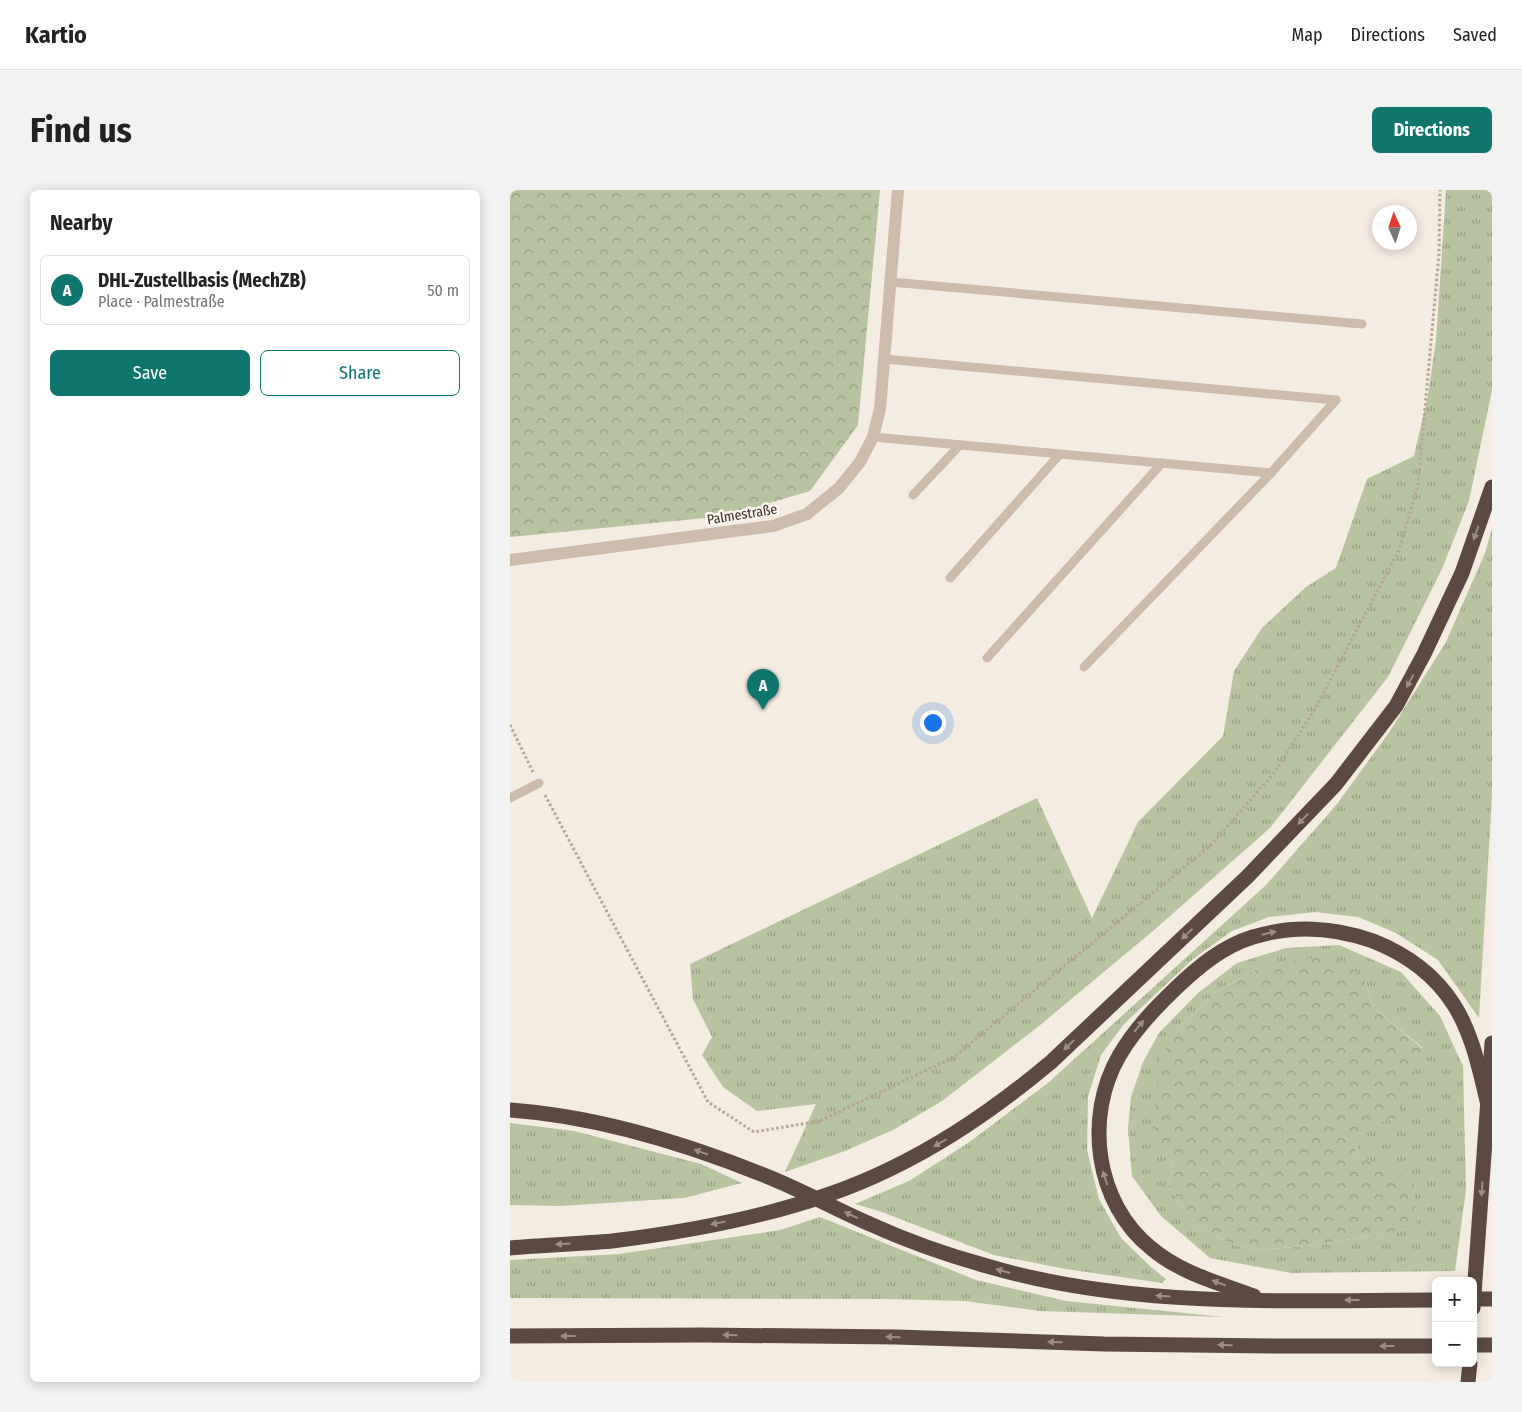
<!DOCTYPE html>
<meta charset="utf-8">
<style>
body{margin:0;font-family:"Fira Sans Condensed",sans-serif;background:#f2f2f2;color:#222}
.controls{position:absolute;right:15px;bottom:15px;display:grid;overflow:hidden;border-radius:8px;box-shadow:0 2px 12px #0003}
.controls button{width:45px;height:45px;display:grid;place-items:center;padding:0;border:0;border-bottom:1px solid #e0e0e0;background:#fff;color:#222;font:25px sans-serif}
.compass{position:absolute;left:862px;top:15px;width:45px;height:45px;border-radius:50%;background:#fff;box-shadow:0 2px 12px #0003;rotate:357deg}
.you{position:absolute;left:422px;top:532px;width:18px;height:18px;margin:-12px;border:4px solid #fff;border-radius:50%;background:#1a73e8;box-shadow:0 0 0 8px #1a73e833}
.badge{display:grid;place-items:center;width:32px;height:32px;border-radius:50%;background:#0f766e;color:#fff;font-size:16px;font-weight:700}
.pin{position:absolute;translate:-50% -41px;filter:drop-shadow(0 1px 2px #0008)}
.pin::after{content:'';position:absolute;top:26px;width:18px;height:15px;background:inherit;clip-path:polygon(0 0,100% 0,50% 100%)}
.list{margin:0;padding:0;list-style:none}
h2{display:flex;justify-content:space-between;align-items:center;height:65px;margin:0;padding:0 20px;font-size:21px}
h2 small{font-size:16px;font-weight:400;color:#767676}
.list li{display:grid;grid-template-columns:32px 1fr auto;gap:15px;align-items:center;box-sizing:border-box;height:70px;margin:0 10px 10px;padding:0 10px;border:1px solid #e0e0e0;border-radius:8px}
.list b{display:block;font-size:19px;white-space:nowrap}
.list p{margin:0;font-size:16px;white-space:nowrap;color:#767676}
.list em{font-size:16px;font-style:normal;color:#767676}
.actions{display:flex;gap:10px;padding:15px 20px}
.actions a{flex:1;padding:11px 0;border:1px solid #0f766e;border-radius:8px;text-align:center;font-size:18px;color:#0f766e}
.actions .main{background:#0f766e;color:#fff}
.map{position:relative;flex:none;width:982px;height:1192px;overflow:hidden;border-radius:8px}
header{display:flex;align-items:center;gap:30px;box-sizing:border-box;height:70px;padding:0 25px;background:#fff;border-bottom:1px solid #e0e0e0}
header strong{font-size:24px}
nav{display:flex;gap:28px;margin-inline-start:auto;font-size:18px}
.intro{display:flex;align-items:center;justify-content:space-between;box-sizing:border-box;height:120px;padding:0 30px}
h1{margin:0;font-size:35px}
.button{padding:12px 22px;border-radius:8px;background:#0f766e;color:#fff;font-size:18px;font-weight:700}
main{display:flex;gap:30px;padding:0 30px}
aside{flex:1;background:#fff;border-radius:8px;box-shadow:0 2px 12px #0003}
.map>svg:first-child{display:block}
.grass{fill:url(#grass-tufts);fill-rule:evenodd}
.forest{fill:url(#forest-crowns)}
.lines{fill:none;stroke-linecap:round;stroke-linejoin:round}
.path{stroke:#b9a596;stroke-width:3;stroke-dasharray:2.5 2.5;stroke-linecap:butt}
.service{stroke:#cdbbac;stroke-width:9}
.minor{stroke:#cdbbac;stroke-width:12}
.motorway{stroke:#5c4a42;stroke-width:15}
.oneway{fill:#9c8e87}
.labels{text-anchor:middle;stroke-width:5;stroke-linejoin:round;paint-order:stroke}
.street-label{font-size:14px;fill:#3b302b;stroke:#fbf5ee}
</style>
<header>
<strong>Kartio</strong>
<nav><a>Map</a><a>Directions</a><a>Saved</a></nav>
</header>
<div class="intro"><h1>Find us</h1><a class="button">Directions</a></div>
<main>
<aside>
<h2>Nearby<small></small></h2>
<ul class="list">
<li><span class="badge">A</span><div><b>DHL-Zustellbasis (MechZB)</b><p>Place · Palmestraße</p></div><em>50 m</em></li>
</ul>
<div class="actions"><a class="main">Save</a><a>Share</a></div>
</aside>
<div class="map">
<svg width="982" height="1192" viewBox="0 0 982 1192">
<defs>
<pattern id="grass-tufts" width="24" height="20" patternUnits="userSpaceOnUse" patternTransform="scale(1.25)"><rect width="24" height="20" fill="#b8c4a0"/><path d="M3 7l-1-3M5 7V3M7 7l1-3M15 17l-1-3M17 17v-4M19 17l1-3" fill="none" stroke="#97a083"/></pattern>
<pattern id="forest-crowns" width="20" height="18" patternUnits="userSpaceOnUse" patternTransform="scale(1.25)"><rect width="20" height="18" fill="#b8c4a0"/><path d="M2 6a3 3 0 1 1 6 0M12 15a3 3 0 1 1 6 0" fill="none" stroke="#97a083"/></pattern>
</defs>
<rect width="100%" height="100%" fill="#f4ebe1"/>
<g class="grass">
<path d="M936 0H982V200L959 311 932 379 878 487 760 638 643 741 529 836 432 911 383 940 335 961 275 982 306 914 247 921 213 897 192 865 202 847 183 809 180 774 527 608 582 728 628 632 713 546 724 481 752 438 796 397 826 378 857 289 904 266 918 205 926 150Z"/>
<path d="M982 339V605L969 828 928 770 886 743 848 727 805 722 759 727 722 741 683 769 614 834 591 865 578 907 577 960 589 1009 611 1048 641 1077 656 1089 652 1093 556 1079 484 1065 369 1021 345 1014 399 991 458 953 538 893 756 695 827 614 880 541 936 452 975 363Z"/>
<path d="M829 755 891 782 930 826 953 876 956 1000 945 1081 781 1083 700 1068 651 1026 622 986 618 939 621 907 633 872 649 843 688 803 727 773 776 758ZM750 777 855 791 864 818 913 858 849 947 845 964 904 992 906 1038 806 1055 747 1060 724 1055 686 1034 659 998 663 973 665 841 706 802Z"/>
<path d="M0 933 64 941 191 974 232 993 174 1008 50 1016 0 1015Z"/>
<path d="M310 1027 466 1090 556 1111 714 1127 530 1121 454 1111 376 1109 0 1108V1070L109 1064 270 1040Z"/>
</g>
<g class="forest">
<path d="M0 0H370L348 235 300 301 216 326 0 347Z"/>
<path d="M802 768 835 771 855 791 864 818 913 859 886 929C857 936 852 933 845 964L904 991 907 1038 806 1055 747 1060 724 1055 686 1034 659 998 663 973 643 938 649 871 665 841 706 802 750 777Z"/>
</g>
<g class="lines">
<g class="path">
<path d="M0 535 23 582"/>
<path d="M35 605 198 912 244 942 310 931 444 867 701 655 764 583 805 519 889 360 908 295 929 64 930 0"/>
</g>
<g class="service">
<path d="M381 92 852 134"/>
<path d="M374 169 826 210"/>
<path d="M363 247 761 283"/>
<path d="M403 305 450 255"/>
<path d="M440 388 550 264"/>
<path d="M477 468 652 273"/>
<path d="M574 477 761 283 826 210"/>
<path d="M0 608 29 593"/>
</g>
<path class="minor" d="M0 370 263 336 297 324 329 298 350 272 363 247 370 219 388 0"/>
<g class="motorway">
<path d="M0 920C86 926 171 952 251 984 288 998 323 1018 360 1034 397 1051 437 1065 477 1076 622 1119 776 1110 926 1110"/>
<path d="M0 1058C34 1055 68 1054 102 1051 192 1040 299 1019 380 979 439 951 491 914 541 872L737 687 826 594 886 516 914 464 952 383 982 297"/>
<path d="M744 1106C709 1093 670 1083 641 1058 585 1013 574 927 609 866 624 840 644 819 666 798 688 777 713 756 743 747 782 735 824 737 863 751 896 764 925 785 944 815 963 845 970 882 978 915"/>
<path d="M963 1109H982"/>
<path d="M963 1118 982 853"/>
<path d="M0 1146 193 1145 387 1147 594 1154 765 1156H926"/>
<path d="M963 1155H982"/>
<path d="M958 1192 960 1173"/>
</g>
</g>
<defs><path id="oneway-solid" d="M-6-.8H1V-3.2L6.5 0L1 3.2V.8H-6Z" transform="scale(1.25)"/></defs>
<g class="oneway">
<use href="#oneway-solid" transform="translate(966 343) rotate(110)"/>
<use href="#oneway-solid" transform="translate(900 491) rotate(118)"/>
<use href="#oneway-solid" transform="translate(793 629) rotate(134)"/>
<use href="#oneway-solid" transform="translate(759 743) rotate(-13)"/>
<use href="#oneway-solid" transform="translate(677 744) rotate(136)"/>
<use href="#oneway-solid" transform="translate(629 836) rotate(-50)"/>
<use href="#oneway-solid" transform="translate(559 855) rotate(137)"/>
<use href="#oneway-solid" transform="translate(430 953) rotate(150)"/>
<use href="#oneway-solid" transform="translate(191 962) rotate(-160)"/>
<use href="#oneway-solid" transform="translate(595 988) rotate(-108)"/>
<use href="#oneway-solid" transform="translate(972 999) rotate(94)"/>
<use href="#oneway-solid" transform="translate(341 1025) rotate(-155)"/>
<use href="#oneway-solid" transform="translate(208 1033) rotate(168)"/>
<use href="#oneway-solid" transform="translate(53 1054) rotate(176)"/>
<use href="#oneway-solid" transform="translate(493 1081) rotate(-165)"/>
<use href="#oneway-solid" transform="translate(709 1093) rotate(-159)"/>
<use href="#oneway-solid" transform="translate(653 1106) rotate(-176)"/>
<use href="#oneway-solid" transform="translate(842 1110) rotate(180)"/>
<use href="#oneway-solid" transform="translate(220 1145) rotate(-179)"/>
<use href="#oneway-solid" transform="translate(58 1146) rotate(180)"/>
<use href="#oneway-solid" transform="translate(383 1147) rotate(-179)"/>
<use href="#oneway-solid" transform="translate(545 1152) rotate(-178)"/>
<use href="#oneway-solid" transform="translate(715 1155) rotate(-179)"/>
<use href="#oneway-solid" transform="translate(877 1156) rotate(180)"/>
</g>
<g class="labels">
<g class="street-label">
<text transform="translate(232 324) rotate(-9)" y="5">Palmestraße</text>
</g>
</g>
</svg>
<div class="controls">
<button>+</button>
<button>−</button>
</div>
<svg class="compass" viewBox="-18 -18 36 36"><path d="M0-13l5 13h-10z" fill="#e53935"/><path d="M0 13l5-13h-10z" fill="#767676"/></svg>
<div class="you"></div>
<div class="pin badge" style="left:253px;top:520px">A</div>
</div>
</main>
